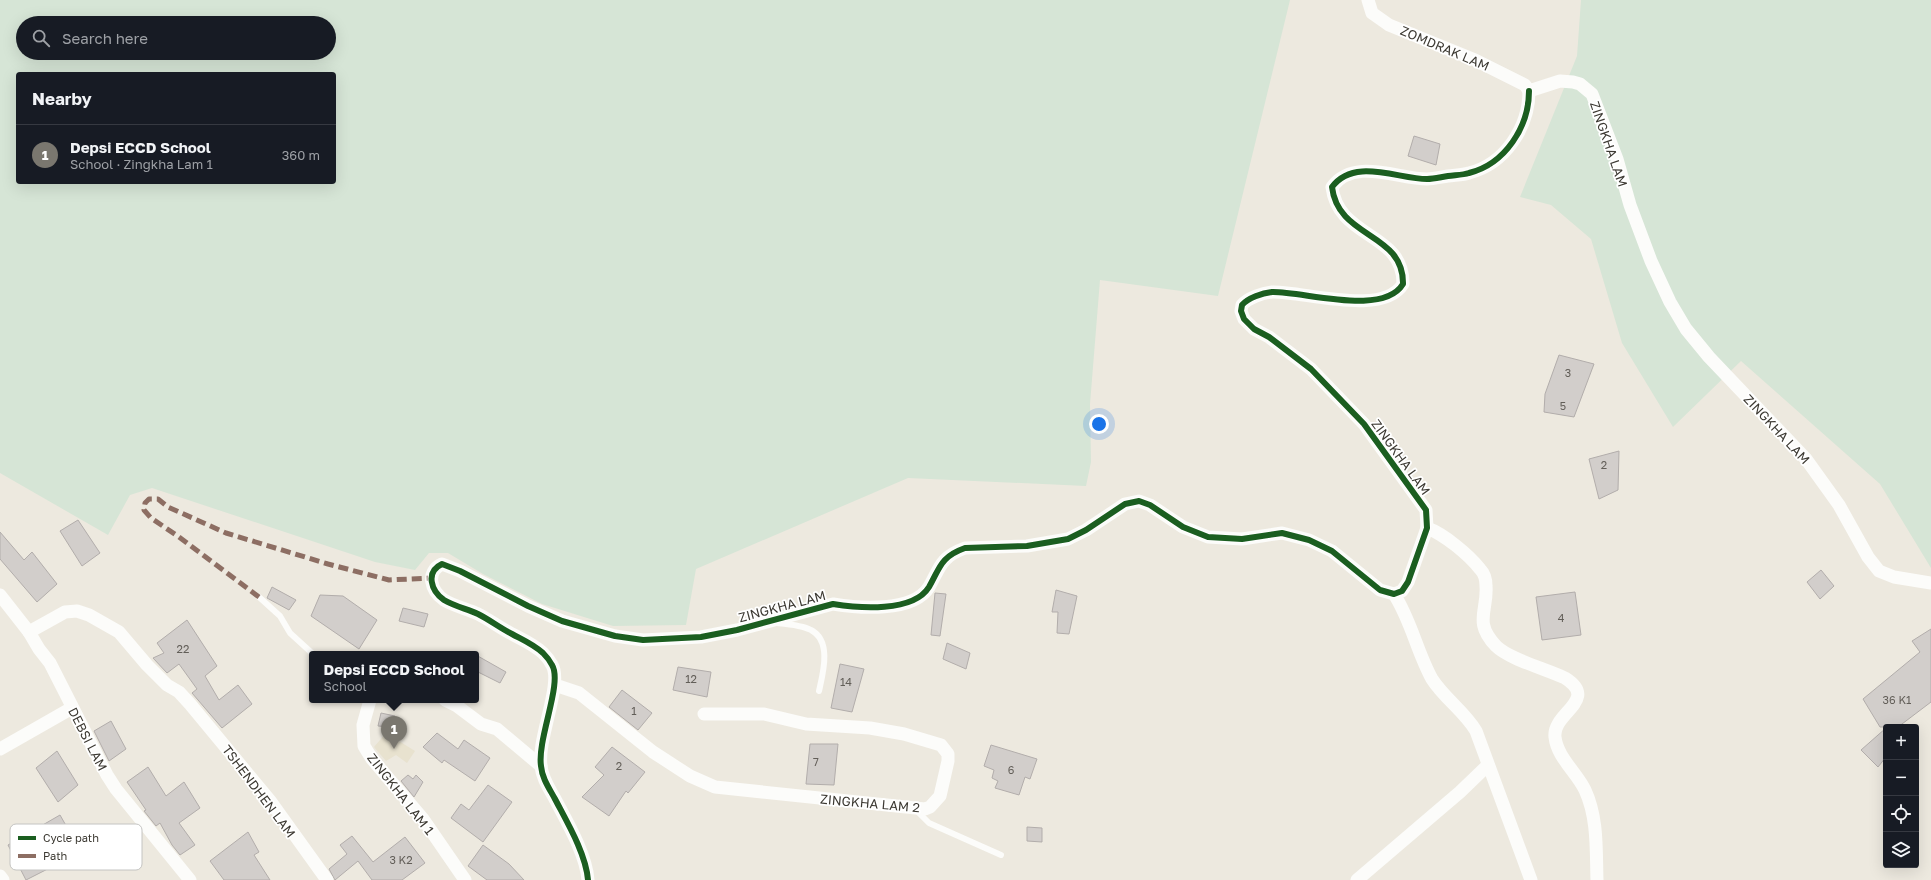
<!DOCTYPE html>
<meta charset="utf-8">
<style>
body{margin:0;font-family:"Golos Text",sans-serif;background:#242831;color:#f1f3f6}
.controls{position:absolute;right:12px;bottom:12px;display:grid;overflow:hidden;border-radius:4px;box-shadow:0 4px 16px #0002}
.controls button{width:36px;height:36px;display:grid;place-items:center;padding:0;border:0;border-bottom:1px solid #363941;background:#171b24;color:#f1f3f6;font:20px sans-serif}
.you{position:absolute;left:1099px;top:424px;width:14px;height:14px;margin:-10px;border:3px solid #fff;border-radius:50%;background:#1a73e8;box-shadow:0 0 0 6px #1a73e833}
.badge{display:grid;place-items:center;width:26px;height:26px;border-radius:50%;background:#7a776f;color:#fff;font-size:13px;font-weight:700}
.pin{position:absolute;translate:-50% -33px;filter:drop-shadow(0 1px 2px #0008)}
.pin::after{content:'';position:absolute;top:21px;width:14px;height:12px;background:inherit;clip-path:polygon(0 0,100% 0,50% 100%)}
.popup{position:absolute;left:309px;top:651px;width:170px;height:52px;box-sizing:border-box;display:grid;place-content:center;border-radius:4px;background:#171b24;filter:drop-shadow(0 1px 3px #0005);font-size:13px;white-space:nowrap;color:#9ea1a6}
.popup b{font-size:15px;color:#f1f3f6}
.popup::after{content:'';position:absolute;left:50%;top:100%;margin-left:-8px;border:8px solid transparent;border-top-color:#171b24}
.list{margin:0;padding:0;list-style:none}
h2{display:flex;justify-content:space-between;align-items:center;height:52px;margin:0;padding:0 16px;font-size:17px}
h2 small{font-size:13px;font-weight:400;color:#9ea1a6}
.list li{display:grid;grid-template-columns:26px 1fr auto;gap:12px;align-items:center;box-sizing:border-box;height:60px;padding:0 16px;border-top:1px solid #363941}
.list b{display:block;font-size:15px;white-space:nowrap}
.list p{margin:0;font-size:13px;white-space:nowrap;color:#9ea1a6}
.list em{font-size:13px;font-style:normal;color:#9ea1a6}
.icon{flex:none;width:22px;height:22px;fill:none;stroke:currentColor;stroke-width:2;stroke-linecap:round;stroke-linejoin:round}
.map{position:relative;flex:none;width:1931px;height:880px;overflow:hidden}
.search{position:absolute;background:#171b24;box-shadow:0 4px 16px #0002;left:16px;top:16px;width:320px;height:44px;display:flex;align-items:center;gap:10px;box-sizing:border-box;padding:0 14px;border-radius:22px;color:#9ea1a6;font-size:15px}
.panel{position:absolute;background:#171b24;box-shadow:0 4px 16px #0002;left:16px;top:72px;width:320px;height:112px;border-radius:4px}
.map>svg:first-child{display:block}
.built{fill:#e8e2cf}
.green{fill:#d6e5d6;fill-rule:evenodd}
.building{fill:#d2cecb;stroke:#b2adab}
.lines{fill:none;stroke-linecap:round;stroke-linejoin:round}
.service{stroke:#fcfcfa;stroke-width:6}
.minor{stroke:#fcfcfa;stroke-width:13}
.quiet{stroke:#8d6e63;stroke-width:5;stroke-dasharray:10 5;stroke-linecap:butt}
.cycleway-casing{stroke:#fff;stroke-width:8}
.cycleway{stroke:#1b5e20;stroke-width:6}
.labels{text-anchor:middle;stroke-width:3.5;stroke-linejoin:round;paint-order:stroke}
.number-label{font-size:11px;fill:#625e58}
.street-label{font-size:13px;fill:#3c3932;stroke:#fff}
.key{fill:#fff;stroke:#c4c4c2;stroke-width:1}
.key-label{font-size:11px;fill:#3c3932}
</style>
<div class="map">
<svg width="1931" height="880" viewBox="0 0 1931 880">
<rect width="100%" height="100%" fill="#ede9df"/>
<path class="built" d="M386 733 415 751 407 763 396 755 386 761 374 747Z"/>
<g class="green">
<path d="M0 0H1290L1218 296 1100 280 1090 404 1091 462 1086 486 908 478 696 569 686 625 613 626 542 604 483 574 448 553H429L415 570 375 562 152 488 130 495 108 535 0 473ZM23 23H329V53H23ZM18 74H334V182H18Z"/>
<path d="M1581 0H1931V568L1880 484 1741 361 1673 427 1622 343 1591 239 1551 205 1520 197 1577 56Z"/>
</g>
<g class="building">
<path d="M1414 136 1440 144 1436 165 1408 156Z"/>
<path d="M1559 355 1594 364 1574 417 1544 412 1545 394Z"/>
<path d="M1619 451 1618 490 1599 499 1589 459Z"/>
<path d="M78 520 100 553 82 566 60 531Z"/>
<path d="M0 532 24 560 32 552 57 584 37 602 0 559Z"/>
<path d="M1821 570 1834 586 1820 599 1807 582Z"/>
<path d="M272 587 296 600 289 610 267 598Z"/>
<path d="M1056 590 1077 596 1069 634 1057 633 1058 612H1052Z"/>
<path d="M1575 592 1581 635 1542 640 1536 597Z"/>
<path d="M935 593 946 594 940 636 931 635Z"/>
<path d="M320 595 343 596 377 620 359 649 311 616Z"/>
<path d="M403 608 428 614 424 627 399 621Z"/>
<path d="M187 620 217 666 205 676 219 700 238 685 252 704 222 728 192 693 197 689 179 664 167 673 153 658 164 653 157 643Z"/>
<path d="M1931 629V702L1898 727H1880L1863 699 1920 652 1912 641Z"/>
<path d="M947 643 970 653 966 669 943 659Z"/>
<path d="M476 655 506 672 500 683 476 671Z"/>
<path d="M840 664 864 669 852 712 831 708Z"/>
<path d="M678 667 711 672 707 697 673 690Z"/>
<path d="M622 690 652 713 638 730 609 707Z"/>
<path d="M381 713 395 716 392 727 378 726Z"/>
<path d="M111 721 126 749 109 761 94 731Z"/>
<path d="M1886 728V757L1878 767 1861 750Z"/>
<path d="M437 733 458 749 464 740 490 758 475 781 444 760 442 763 423 747Z"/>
<path d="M810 744H838L834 785 806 784Z"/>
<path d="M991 745 1037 759 1030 779 1025 777 1019 795 995 788 998 781 992 778 994 770 984 766Z"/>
<path d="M612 747 645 772 628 793 626 791 609 816 582 797 604 775 595 767Z"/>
<path d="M57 751 78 785 58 802 36 768Z"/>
<path d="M148 767 166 796 184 782 200 808 179 823 195 845 180 855 172 845 160 823 156 826 144 811 146 810 127 782Z"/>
<path d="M408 775 413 779 416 775 423 782 414 797 401 781Z"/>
<path d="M488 785 512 802 483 842 451 818 461 804 469 810Z"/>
<path d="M60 815 81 852 26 880 8 845Z"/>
<path d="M1027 827 1042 828V842L1027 841Z"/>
<path d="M248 832 259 852 254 855 270 880H224L210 861Z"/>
<path d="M352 836 373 862 405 837 425 863 402 880H372L358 861 335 880 329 869 347 854 340 845Z"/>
<path d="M483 845 509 864 524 880H487L468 866Z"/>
</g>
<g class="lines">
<g class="service">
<path d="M259 597 280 616 290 633 313 654"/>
<path d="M777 623C788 624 802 625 811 630 832 641 823 673 819 691"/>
<path d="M916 810 929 823 1001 855"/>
</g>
<g class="minor">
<path d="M1368 0 1372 13 1389 25 1475 60 1525 85 1529 91"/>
<path d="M1529 91 1560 81 1573 82 1580 84 1592 94 1617 159 1630 205 1651 261 1670 302 1686 329 1709 357 1806 459 1839 505 1868 557 1879 571 1894 577 1931 583"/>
<path d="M1427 528C1444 534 1469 555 1480 569 1484 573 1486 580 1486 586 1488 611 1473 622 1496 646 1509 659 1546 669 1565 678 1600 700 1552 713 1555 737 1557 757 1577 773 1585 790 1598 818 1596 850 1597 880"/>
<path d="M1394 594C1411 620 1417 652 1432 679 1444 698 1464 711 1476 731L1531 880"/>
<path d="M0 595 29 632"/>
<path d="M555 685 579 693 653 752 690 776 715 787 925 809 930 807 940 796 948 761V754L941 745 904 734 870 728 806 724 764 714H704"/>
<path d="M370 700 363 725 364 746 372 759 423 819 465 880"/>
<path d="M445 700 457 706 481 724 497 729 541 766"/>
<path d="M0 749 72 708"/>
<path d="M0 876 3 880"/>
<path d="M190 880 116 789 107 775 50 663 39 649 29 632 65 612 77 611 89 615 119 632 147 665 167 685 179 692 190 704 271 802 327 880"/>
<path d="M588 880C586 854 567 822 555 799 549 788 542 778 541 766 537 739 563 683 552 665 550 661 546 656 543 653 533 644 523 640 512 634 500 628 490 620 478 614 467 609 454 606 444 600 431 591 425 572 442 564L460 571 528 606 562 621 615 636 643 640 701 637 737 630 833 604C858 608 913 613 929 587 940 568 940 557 965 548L1027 546 1068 539 1086 530 1125 504 1139 501 1150 505 1183 527 1208 537 1242 539 1282 533 1309 540 1332 551 1380 590 1394 594 1402 591 1408 582 1427 528 1426 510 1364 424 1311 369 1269 337 1254 329 1244 319 1241 311 1242 305C1248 298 1262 293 1272 292 1303 291 1383 317 1403 284 1404 232 1338 239 1332 187 1354 157 1398 179 1427 179 1434 179 1441 177 1448 176 1455 175 1463 175 1469 173 1505 164 1529 127 1529 91"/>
<path d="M1357 880 1460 792 1488 765"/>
</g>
<path class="quiet" d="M259 597 179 537 151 518 144 510 145 503 149 499H158L168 507 226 533 328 564 389 580 430 578"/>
<defs>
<path id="cycleway" d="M588 880C586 854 567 822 555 799 549 788 542 778 541 766 537 739 563 683 552 665 550 661 546 656 543 653 533 644 523 640 512 634 500 628 490 620 478 614 467 609 454 606 444 600 431 591 425 572 442 564L460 571 528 606 562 621 615 636 643 640 701 637 737 630 833 604C858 608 913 613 929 587 940 568 940 557 965 548L1027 546 1068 539 1086 530 1125 504 1139 501 1150 505 1183 527 1208 537 1242 539 1282 533 1309 540 1332 551 1380 590 1394 594 1402 591 1408 582 1427 528 1426 510 1364 424 1311 369 1269 337 1254 329 1244 319 1241 311 1242 305C1248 298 1262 293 1272 292 1303 291 1383 317 1403 284 1404 232 1338 239 1332 187 1354 157 1398 179 1427 179 1434 179 1441 177 1448 176 1455 175 1463 175 1469 173 1505 164 1529 127 1529 91"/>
</defs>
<use href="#cycleway" class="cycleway-casing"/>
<use href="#cycleway" class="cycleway"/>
</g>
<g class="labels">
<g class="number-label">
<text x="1568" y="377">3</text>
<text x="1563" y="410">5</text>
<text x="1604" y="469">2</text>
<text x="1561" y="622">4</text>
<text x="183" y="653">22</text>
<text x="691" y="683">12</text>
<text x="846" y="686">14</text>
<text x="1897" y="704">36 K1</text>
<text x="634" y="715">1</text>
<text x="816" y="766">7</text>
<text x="619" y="770">2</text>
<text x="1011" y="774">6</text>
<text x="401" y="864">3 K2</text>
</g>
<g class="street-label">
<text transform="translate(1445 48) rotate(23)" y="5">ZOMDRAK LAM</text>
<text transform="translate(1609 144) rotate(71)" y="5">ZINGKHA LAM</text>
<text transform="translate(1777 429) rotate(47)" y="5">ZINGKHA LAM</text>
<text transform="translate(1401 457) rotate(54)" y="5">ZINGKHA LAM</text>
<text transform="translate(782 606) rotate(-15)" y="5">ZINGKHA LAM</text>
<text transform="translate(88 739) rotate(63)" y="5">DEBSI LAM</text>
<text transform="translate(259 791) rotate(53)" y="5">TSHENDHEN LAM</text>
<text transform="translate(401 794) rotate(52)" y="5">ZINGKHA LAM 1</text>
<text transform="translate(870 803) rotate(5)" y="5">ZINGKHA LAM 2</text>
</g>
</g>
<rect x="10" y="824" width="132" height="46" rx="6" class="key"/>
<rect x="18" y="836" width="18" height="4" fill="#1b5e20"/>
<rect x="18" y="854" width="18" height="4" fill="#8d6e63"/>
<g class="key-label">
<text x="43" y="842">Cycle path</text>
<text x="43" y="860">Path</text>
</g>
</svg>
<div class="controls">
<button>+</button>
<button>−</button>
<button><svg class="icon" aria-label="locate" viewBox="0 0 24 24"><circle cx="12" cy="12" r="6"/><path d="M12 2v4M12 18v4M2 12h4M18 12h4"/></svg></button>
<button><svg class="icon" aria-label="layers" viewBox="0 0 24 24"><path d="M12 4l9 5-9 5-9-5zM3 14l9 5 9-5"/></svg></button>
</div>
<div class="you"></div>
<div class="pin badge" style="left:394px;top:749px">1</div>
<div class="popup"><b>Depsi ECCD School</b>School</div>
<div class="search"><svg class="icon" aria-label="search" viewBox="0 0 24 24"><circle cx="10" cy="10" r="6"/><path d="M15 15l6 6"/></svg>Search here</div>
<section class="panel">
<h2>Nearby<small></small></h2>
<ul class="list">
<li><span class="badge">1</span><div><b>Depsi ECCD School</b><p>School · Zingkha Lam 1</p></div><em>360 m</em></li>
</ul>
</section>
</div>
